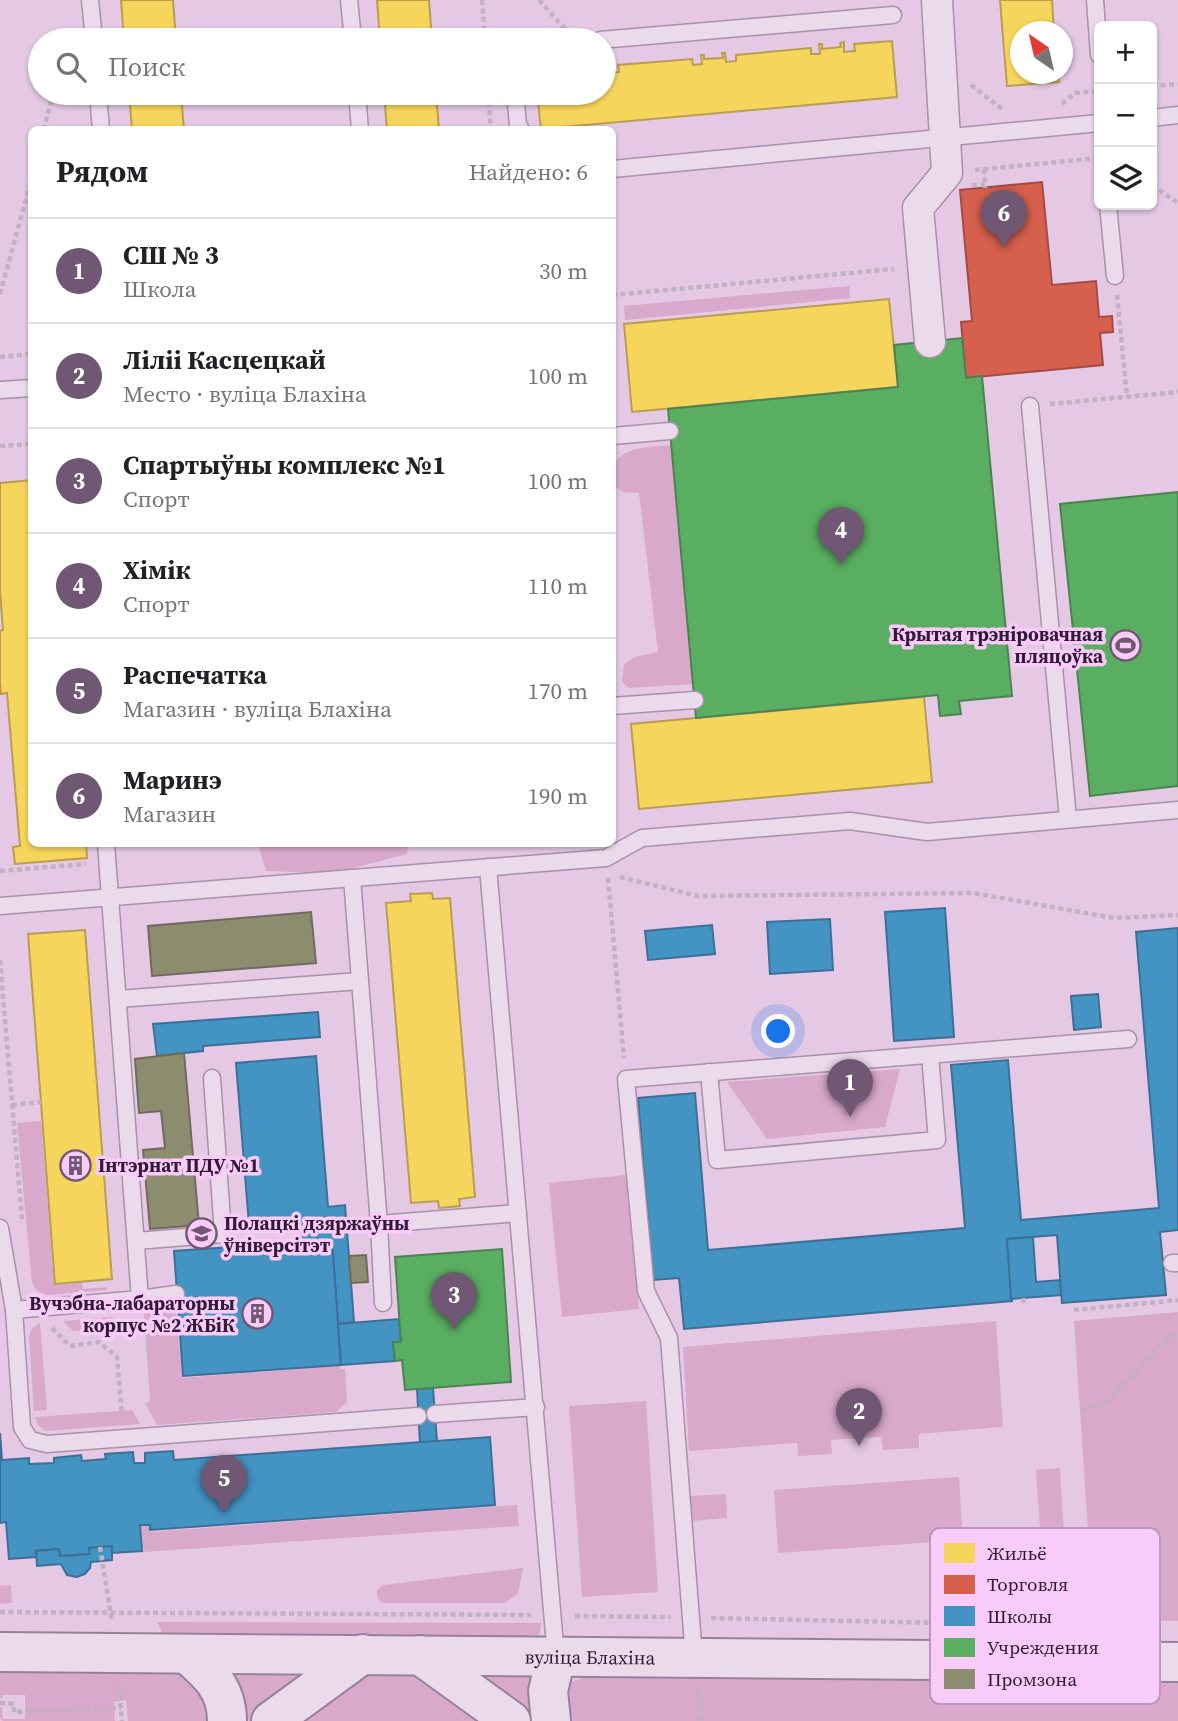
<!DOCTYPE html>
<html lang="ru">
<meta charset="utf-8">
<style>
body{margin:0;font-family:"Source Serif 4",serif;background:#f2f2f2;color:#202124}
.controls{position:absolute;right:21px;top:21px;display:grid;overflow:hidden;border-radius:10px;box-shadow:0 2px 5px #0004}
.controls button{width:63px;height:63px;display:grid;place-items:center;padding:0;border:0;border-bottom:2px solid #e0e0e0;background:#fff;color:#202124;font:35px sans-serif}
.compass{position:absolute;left:1010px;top:21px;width:63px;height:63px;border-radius:50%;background:#fff;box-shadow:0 2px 5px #0004;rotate:326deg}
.you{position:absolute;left:779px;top:1032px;width:24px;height:24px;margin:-18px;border:5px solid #fff;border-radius:50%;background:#1a73e8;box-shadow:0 0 0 10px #1a73e833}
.badge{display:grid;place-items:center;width:46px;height:46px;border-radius:50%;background:#705774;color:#fff;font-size:23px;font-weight:700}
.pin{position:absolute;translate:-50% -58px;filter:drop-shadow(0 2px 4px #0008)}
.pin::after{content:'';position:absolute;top:37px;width:24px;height:21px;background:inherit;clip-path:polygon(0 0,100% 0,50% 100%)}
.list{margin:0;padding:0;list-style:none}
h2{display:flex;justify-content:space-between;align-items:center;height:91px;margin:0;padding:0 28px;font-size:30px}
h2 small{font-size:23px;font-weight:400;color:#757577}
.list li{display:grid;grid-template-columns:46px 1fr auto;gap:21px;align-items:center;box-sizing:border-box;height:105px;padding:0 28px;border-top:2px solid #e0e0e0}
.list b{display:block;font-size:26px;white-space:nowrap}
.list p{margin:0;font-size:23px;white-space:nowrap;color:#757577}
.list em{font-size:23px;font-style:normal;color:#757577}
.icon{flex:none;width:38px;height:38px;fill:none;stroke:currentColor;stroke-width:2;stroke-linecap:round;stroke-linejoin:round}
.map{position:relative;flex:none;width:1178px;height:1721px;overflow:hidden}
.search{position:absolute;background:#fff;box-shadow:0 2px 5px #0004;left:28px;top:28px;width:588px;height:77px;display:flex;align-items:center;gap:18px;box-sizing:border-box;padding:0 24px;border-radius:38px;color:#757577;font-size:26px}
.panel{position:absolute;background:#fff;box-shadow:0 2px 5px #0004;left:28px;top:126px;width:588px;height:721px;border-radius:10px}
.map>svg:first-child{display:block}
.green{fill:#d8a9ca}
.homes{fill:#f6d55c;stroke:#bb9d51;stroke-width:2}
.shops{fill:#d6604d;stroke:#a44b46;stroke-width:2}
.schools{fill:#4393c3;stroke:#3e6f99;stroke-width:2}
.public{fill:#5aae61;stroke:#4e8254;stroke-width:2}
.industry{fill:#8c8c6e;stroke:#716a5e;stroke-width:2}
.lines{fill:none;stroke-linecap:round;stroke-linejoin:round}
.lane-casing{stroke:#a792a9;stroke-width:19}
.street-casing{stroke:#a792a9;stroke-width:33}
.secondary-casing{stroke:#968298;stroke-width:42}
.path{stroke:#c2b1c3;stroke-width:4.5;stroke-dasharray:5 3.5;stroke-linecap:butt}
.lane{stroke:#ebdaeb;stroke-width:16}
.street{stroke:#ebdaeb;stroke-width:30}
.secondary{stroke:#ebdaeb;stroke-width:38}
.labels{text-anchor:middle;stroke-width:7;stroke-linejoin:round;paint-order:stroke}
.poi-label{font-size:19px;font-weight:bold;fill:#311a37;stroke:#f8cbf8;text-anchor:end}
.street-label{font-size:19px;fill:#311a37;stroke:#f8cbf8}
.key{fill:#f8cbf8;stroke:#bc96be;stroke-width:2}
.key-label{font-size:19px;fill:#311a37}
</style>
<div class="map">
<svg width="1178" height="1721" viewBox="0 0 1178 1721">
<rect width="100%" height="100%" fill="#e4c8e4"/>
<g class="green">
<path d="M849 286 850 298 625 320 624 306Z"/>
<path d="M671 445 693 684 629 688 622 682 624 664 635 657 658 652 639 493 623 492 613 485C613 479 611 469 614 463 627 446 652 447 671 445Z"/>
<path d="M258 844H408L407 854 334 873 266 871Z"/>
<path d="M900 1069 885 1127 767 1139 727 1082Z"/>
<path d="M41 1121 54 1285 82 1283 83 1289 107 1287V1290L47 1295 37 1291 32 1283 17 1123Z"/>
<path d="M626 1175 639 1309 562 1317 549 1183Z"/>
<path d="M176 1311 182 1378 339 1366 340 1369H345L347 1402 336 1412 157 1425 145 1403 150 1401 144 1313Z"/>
<path d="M1178 1312V1621L1094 1620 1074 1321Z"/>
<path d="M113 1317 114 1328 73 1331 63 1321Z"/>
<path d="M996 1321 1003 1427 919 1434V1448L883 1450 881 1437 831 1440 832 1454 798 1456 797 1443 689 1451 683 1347Z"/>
<path d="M40 1323 47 1410 34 1411 29 1336 32 1328Z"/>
<path d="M646 1401 658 1592 582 1597 569 1406Z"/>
<path d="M132 1410 140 1424 45 1431 38 1425 35 1417Z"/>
<path d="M1060 1468 1068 1600 1045 1602 1036 1470Z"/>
<path d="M959 1477 963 1540 778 1553 774 1490Z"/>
<path d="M726 1494 727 1518 692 1521 690 1496Z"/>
<path d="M517 1505 519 1526 143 1552 141 1526H149L150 1532Z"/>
<path d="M523 1568 518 1594 504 1603H382L377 1597V1590L383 1585Z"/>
<path d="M11 1585 12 1603 0 1604V1586Z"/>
<path d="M157 1622 541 1623 540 1633 533 1641 176 1643 163 1634Z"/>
<path d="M0 1658 171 1661 203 1691 212 1721H128L126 1700 114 1702 115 1721H3L0 1718V1707H2L3 1719H25V1695H3L2 1698H0Z"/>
<path d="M214 1660 336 1662 259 1721H249Z"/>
<path d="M372 1665H413L488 1721H299Z"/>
<path d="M461 1672 545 1676 536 1721H528Z"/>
<path d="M596 1673 1178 1678V1721H560L559 1696 571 1682Z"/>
</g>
<g class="homes">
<path d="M121 0H173L176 40H124Z"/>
<path d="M377 0H429L432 40H380Z"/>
<path d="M1000 0H1052L1054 32H1020V74H1058L1059 82 1007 86Z"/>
<path d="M892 41 897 97 541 129 537 93H604V64H607L608 73 619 72 618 65 692 59 693 65 702 64 701 55H704V59L723 58 722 53H725L726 62 736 61V55L811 48V54H820L819 44H822V49L841 47 840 43 844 42V52L855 51 854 44Z"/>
<path d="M129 93H181L184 130H132Z"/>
<path d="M384 93H436L439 130H387Z"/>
<path d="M889 299 898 387 632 412 624 324Z"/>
<path d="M32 480V844H86L87 858 15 864 13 847 20 846 7 693 1 694 0 683V631L3 630 0 590V483Z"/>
<path d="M924 697 932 782 639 809 631 724Z"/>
<path d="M432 893 433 899 450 898 475 1197 459 1199 460 1206 439 1208 438 1201 411 1203 386 903 411 901 410 894Z"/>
<path d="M85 930 112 1279 55 1284 28 934Z"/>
</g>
<path class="shops" d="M1042 182 1052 285 1096 281 1099 317 1112 316 1113 332 1100 333 1103 365 966 378 961 322 972 321 960 190Z"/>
<g class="schools">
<path d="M945 908 954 1037 894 1041 885 912Z"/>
<path d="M830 919 833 970 770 974 767 922Z"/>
<path d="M712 925 715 954 648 960 645 931Z"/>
<path d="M1178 928V1230L1160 1232 1166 1295 1062 1303 1057 1235 1007 1239 1012 1301 684 1329 679 1278 653 1280 638 1098 695 1093 708 1250 965 1228 951 1065 1008 1060 1021 1220 1159 1208 1136 932Z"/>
<path d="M1098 994 1101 1027 1074 1030 1071 996Z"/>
<path d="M318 1012 320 1037 203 1046V1051L157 1056 153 1024Z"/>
<path d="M316 1056 328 1207 345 1205 354 1322 338 1324 332 1240 302 1242 300 1220 249 1225 236 1063Z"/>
<path d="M1033 1237 1036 1282 1060 1280 1061 1295 1011 1299 1007 1239Z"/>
<path d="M332 1240 341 1365 183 1376 174 1251Z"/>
<path d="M399 1319 401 1342H393L395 1361 341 1365 338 1324Z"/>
<path d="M433 1388 437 1441 420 1443 417 1389Z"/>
<path d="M0 1433 2 1460 29 1458V1464L54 1463V1458L81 1455 82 1461 106 1459 105 1454 133 1452 134 1463H145V1453L173 1451 174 1460 490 1437 495 1505 150 1530V1525H140L142 1551 112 1553V1546L100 1547 89 1548 90 1554 60 1556 59 1549 36 1551 37 1557 9 1559 6 1522 0 1523Z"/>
<path d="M112 1546V1560L91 1562 90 1568 85 1574 77 1577 67 1575 61 1564 37 1566 36 1551 59 1549 60 1556 90 1554 89 1548Z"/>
</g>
<g class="public">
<path d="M962 338 966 378 982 376 1012 696 959 701 961 714 940 716 938 695 696 718 668 409 898 387 894 345Z"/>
<path d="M1178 492V786L1090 796 1060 504Z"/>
<path d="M502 1249 511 1382 405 1390 402 1360 395 1361 393 1342H401L395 1257Z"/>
</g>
<g class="industry">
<path d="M311 912 316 963 152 976 148 926Z"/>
<path d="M184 1053 199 1225 150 1229 143 1150 165 1148 161 1111 139 1113 135 1059Z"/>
<path d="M366 1255 368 1282 351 1283 349 1256Z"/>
</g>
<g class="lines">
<defs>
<g id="lane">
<path d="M90 0 94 40"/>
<path d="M349 0 353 40"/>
<path d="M1095 0 1099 55"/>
<path d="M600 40 893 15"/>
<path d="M98 93 101 130"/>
<path d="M357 93 360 130"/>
<path d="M515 93 518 125 521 130"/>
<path d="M1152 118 1178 115"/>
<path d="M612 169 1099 123"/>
<path d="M1108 205 1115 276"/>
<path d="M0 390 32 388"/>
<path d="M1030 406 1068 819"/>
<path d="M612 436 670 431"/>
<path d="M612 706 695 700"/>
<path d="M488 867 556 1657"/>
<path d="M352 878 379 1224 518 1213"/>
<path d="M0 906 606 858 642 838 850 821 927 832 1178 810"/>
<path d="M118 999 360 981"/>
<path d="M709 1072 717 1160 937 1140 930 1055"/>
<path d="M379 1224 383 1303"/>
<path d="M0 1228 14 1310 22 1427 30 1440 47 1444 418 1416"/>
<path d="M136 1241 223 1234 212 1078"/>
<path d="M1172 1263H1178"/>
<path d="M140 1299 176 1294"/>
<path d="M14 1310 140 1299 106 844"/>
<path d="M435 1414 536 1407"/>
<path d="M694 1657 669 1338 646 1291 626 1079 1128 1039"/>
</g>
<path id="street" d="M930 342 918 208 947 173 937 0"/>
<g id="secondary">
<path id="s1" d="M0 1652 1178 1662"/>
<path d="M187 1654C210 1674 227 1689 227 1721"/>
<path d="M420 1655 511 1721"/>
<path d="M271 1721 363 1654"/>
<path d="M551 1721 548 1691 556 1657"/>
</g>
</defs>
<use href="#lane" class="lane-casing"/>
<use href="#street" class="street-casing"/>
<use href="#secondary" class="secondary-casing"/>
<g class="path">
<path d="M482 0 485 40"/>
<path d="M539 0 575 40"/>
<path d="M971 85 1002 109"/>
<path d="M1152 86 1178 84"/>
<path d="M488 93 491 130"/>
<path d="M1062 104 1075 93 1099 91"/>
<path d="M44 130 53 93"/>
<path d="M984 169 985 188"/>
<path d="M975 170 1099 158"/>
<path d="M972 185H985"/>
<path d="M1152 185 1178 203"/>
<path d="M0 294 32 177"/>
<path d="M612 295 894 269"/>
<path d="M1117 295 1127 397"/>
<path d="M0 357 32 354"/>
<path d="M1050 404 1178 392"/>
<path d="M0 446 32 444"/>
<path d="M0 871 86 864"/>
<path d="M620 877 698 896 973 893 1114 918 1178 915"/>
<path d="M608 878 624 1058"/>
<path d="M0 960 22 1220"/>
<path d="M12 1105 41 1102"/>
<path d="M1023 1298 1024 1307"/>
<path d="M1074 1310 1178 1300"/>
<path d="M52 1328 70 1346 99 1342 117 1357 122 1417"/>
<path d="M1081 1411 1108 1401 1159 1347 1178 1332"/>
<path d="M100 1547 112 1622"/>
<path d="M0 1612 531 1615"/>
<path d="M575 1616 671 1617"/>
<path d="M711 1618 944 1623"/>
<path d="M119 1686 122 1721"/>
<path d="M698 1690 701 1721"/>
<path d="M0 1703 14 1704V1712L121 1708"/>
</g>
<use href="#lane" class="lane"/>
<use href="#street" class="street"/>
<use href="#secondary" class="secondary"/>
</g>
<defs>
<symbol id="stadium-ring" viewBox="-11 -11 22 22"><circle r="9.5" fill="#f8cbf8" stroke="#705774" stroke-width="1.5"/><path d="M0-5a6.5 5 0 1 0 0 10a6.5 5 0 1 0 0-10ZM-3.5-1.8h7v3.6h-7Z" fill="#705774"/></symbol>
<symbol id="building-ring" viewBox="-11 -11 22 22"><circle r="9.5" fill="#f8cbf8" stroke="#705774" stroke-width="1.5"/><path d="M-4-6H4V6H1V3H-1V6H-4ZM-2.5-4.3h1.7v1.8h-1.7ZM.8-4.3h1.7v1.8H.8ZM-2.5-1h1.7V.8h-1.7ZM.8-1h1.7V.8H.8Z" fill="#705774"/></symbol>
<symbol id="university-ring" viewBox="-11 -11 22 22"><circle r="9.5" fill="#f8cbf8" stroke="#705774" stroke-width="1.5"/><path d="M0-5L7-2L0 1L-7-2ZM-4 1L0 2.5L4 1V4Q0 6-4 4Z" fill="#705774"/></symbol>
</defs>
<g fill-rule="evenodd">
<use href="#stadium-ring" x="1108" y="628" width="35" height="35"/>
<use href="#building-ring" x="58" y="1148" width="35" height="35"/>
<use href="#university-ring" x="184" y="1216" width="35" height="35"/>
<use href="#building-ring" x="240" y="1296" width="35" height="35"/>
</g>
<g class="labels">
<g class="poi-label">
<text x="1103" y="641">Крытая трэніровачная<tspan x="1103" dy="22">пляцоўка</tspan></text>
<text x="98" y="1172" text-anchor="start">Інтэрнат ПДУ №1</text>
<text x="224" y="1230" text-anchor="start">Полацкі дзяржаўны<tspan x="224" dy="22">ўніверсітэт</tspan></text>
<text x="235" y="1310">Вучэбна-лабараторны<tspan x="235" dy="22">корпус №2 ЖБіК</tspan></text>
</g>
<g class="street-label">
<text dy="7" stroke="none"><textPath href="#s1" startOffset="590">вуліца Блахіна</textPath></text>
</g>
</g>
<rect x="930" y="1528" width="230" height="176" rx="10" class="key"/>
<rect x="944" y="1543" width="31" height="20" fill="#f6d55c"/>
<rect x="944" y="1575" width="31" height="19" fill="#d6604d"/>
<rect x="944" y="1606" width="31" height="20" fill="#4393c3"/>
<rect x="944" y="1638" width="31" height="19" fill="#5aae61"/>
<rect x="944" y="1669" width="31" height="20" fill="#8c8c6e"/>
<g class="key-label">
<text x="987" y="1560">Жильё</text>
<text x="987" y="1591">Торговля</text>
<text x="987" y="1623">Школы</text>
<text x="987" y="1654">Учреждения</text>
<text x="987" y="1686">Промзона</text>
</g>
</svg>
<div class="controls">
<button>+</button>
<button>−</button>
<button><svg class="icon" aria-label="layers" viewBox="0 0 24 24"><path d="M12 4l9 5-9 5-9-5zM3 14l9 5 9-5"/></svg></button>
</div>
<svg class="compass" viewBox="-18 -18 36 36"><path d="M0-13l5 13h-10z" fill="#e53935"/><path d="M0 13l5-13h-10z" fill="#757577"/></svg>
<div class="you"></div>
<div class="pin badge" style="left:850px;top:1117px">1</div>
<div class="pin badge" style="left:859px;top:1446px">2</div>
<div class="pin badge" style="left:454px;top:1330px">3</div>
<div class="pin badge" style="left:841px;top:565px">4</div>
<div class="pin badge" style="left:224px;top:1513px">5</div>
<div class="pin badge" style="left:1004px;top:248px">6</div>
<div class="search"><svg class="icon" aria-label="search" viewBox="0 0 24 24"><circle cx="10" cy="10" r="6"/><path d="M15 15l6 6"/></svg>Поиск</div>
<section class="panel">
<h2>Рядом<small>Найдено: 6</small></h2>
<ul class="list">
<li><span class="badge">1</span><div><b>СШ № 3</b><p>Школа</p></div><em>30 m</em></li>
<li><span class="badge">2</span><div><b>Ліліі Касцецкай</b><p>Место · вуліца Блахіна</p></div><em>100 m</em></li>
<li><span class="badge">3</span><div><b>Спартыўны комплекс №1</b><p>Спорт</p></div><em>100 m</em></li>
<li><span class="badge">4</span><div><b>Хімік</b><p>Спорт</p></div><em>110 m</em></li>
<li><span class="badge">5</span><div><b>Распечатка</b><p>Магазин · вуліца Блахіна</p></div><em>170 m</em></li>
<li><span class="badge">6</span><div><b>Маринэ</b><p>Магазин</p></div><em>190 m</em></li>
</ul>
</section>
</div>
